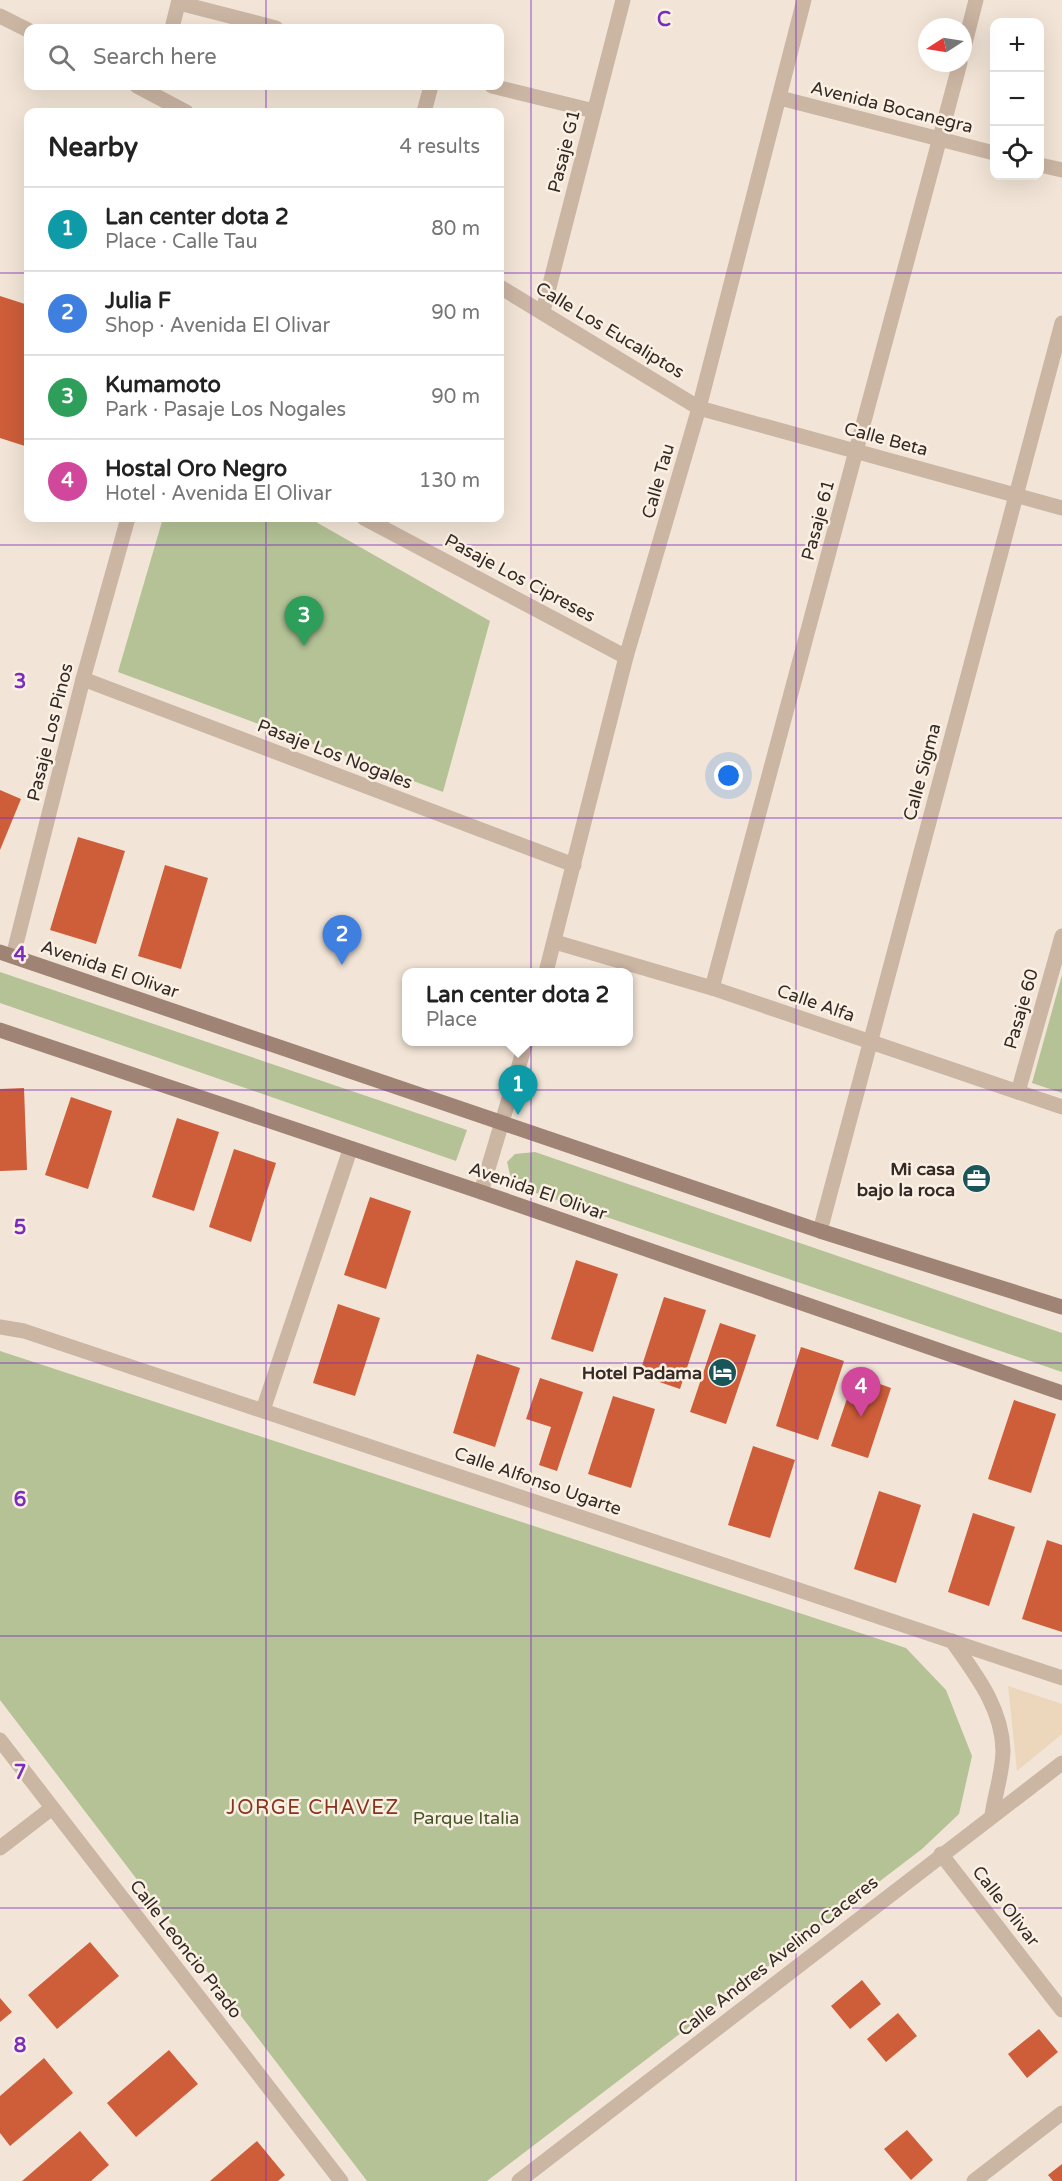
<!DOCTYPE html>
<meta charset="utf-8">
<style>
body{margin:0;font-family:"Varela Round",sans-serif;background:#f6f6f6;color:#222}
.controls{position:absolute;right:18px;top:18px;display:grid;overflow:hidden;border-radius:12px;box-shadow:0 6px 24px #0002}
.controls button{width:54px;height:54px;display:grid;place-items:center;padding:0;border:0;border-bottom:2px solid #e0e0e0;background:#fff;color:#222;font:30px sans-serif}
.compass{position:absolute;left:918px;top:18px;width:54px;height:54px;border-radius:50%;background:#fff;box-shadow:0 6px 24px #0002;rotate:258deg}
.you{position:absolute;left:729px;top:776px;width:21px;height:21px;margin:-15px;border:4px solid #fff;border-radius:50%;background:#1a73e8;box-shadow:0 0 0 9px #1a73e833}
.badge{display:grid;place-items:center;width:39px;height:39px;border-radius:50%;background:#ea580c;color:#fff;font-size:20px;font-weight:700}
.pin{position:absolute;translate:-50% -50px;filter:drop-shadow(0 2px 3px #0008)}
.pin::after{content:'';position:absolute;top:32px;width:21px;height:18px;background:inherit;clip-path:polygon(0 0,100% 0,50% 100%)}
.popup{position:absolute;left:402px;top:968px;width:231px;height:78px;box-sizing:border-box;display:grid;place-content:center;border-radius:12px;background:#fff;filter:drop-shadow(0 2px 4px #0005);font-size:20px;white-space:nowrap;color:#767676}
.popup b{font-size:22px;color:#222}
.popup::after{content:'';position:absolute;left:50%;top:100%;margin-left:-12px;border:12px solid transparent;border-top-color:#fff}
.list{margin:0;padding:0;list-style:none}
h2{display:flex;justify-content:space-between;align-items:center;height:78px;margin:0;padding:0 24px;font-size:26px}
h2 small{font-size:20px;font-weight:400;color:#767676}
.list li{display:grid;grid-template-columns:39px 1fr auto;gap:18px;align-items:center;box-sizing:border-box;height:84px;padding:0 24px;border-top:2px solid #e0e0e0}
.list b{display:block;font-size:22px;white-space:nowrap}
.list p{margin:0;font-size:20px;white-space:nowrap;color:#767676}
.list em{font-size:20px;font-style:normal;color:#767676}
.icon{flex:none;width:33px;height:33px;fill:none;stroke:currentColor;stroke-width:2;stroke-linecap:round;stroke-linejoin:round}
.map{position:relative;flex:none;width:1062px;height:2181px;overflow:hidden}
.search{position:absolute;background:#fff;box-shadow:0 6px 24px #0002;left:24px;top:24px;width:480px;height:66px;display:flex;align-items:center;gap:15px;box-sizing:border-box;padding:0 21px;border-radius:12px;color:#767676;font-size:22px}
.panel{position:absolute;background:#fff;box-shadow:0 6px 24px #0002;left:24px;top:108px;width:480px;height:414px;border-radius:12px}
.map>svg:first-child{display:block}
.green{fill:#b4c296}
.plaza{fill:#ecd7bd}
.building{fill:#ce5d3a}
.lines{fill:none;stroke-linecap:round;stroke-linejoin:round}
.lane{stroke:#cbb5a3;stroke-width:15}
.street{stroke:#cbb5a3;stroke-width:15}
.secondary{stroke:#9f8374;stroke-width:15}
.grid{fill:none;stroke:#7b2cbf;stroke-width:1.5;stroke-opacity:0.55}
.labels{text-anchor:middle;stroke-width:5;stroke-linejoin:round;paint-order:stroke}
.street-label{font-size:18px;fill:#352a25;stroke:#faf0e3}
.poi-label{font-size:18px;font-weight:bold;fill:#352a25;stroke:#faf0e3;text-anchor:end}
.park-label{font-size:18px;fill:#455528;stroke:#faf0e3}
.neighbourhood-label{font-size:20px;letter-spacing:1.5px;fill:#89331a;stroke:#faf0e3}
.grid-label{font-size:20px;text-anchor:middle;font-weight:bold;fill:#7b2cbf;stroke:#faf0e3;stroke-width:5;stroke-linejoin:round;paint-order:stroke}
</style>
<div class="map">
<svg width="1062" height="2181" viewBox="0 0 1062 2181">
<rect width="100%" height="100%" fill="#f2e5d7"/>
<g class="green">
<path d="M163 518H309L490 621 443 792 118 672Z"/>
<path d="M0 972 467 1130 456 1161 0 1003Z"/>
<path d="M1062 975V1093L1032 1083Z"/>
<path d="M535 1152 1062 1333V1372L527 1190 511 1179 507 1162 515 1154Z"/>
<path d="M0 1351 906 1648 946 1690 972 1756 959 1814 922 1849 487 2181H367L0 1700Z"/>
</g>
<path class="plaza" d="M1008 1686 1062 1704V1734L1017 1771Z"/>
<g class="building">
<path d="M0 296 28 305V447L0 438Z"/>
<path d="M0 790 21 799 0 850Z"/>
<path d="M78 837 125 851 96 944 50 930Z"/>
<path d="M165 865 208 878 181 969 138 956Z"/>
<path d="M24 1088 27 1170 0 1171V1089Z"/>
<path d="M71 1097 112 1111 88 1189 45 1175Z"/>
<path d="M177 1118 219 1132 194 1211 152 1197Z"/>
<path d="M234 1149 276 1163 251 1242 209 1227Z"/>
<path d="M370 1197 411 1211 386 1289 344 1275Z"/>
<path d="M576 1260 618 1274 593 1352 551 1339Z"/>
<path d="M664 1297 706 1310 680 1389 639 1375Z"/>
<path d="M338 1304 380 1318 355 1396 313 1383Z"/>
<path d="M720 1323 756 1335 726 1424 690 1412Z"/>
<path d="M801 1347 844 1361 818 1440 776 1426Z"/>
<path d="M477 1354 520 1368 495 1447 453 1433Z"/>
<path d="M855 1375 891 1388 868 1458 831 1446Z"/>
<path d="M540 1378 583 1392 557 1471 539 1465 551 1427 526 1419Z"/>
<path d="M613 1396 655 1409 631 1488 588 1474Z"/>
<path d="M1014 1400 1056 1414 1031 1493 988 1479Z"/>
<path d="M753 1446 795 1460 770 1538 728 1525Z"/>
<path d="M879 1491 921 1505 896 1583 854 1569Z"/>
<path d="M973 1513 1015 1527 989 1606 948 1592Z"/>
<path d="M1047 1540 1062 1545V1632L1022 1619Z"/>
<path d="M90 1942 119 1976 57 2029 28 1995Z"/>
<path d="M862 1980 881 2004 850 2029 831 2006Z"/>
<path d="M0 1998 12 2012 0 2022Z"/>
<path d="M898 2013 917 2036 886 2062 867 2039Z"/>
<path d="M1039 2029 1058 2052 1027 2078 1008 2054Z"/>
<path d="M169 2050 198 2084 136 2137 107 2103Z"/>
<path d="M44 2058 73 2093 10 2146 0 2133V2096Z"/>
<path d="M907 2130 933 2160 911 2180 884 2149Z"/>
<path d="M80 2131 109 2165 91 2181H22Z"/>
<path d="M257 2141 285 2175 278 2181H210Z"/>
<path d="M1062 2164V2181H1053L1048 2175Z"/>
</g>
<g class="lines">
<path class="lane" d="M0 1848 52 1808"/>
<g class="street">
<path d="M179 3 276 28"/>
<path d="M0 16 28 30"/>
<path d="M172 28 179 0"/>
<path d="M963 51 976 0"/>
<path d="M137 86 186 112"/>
<path d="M492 86 594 111"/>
<path d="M780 98 994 153"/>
<path d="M424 112 431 86"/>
<path d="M1040 165 1062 170"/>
<path d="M500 287 699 408 1062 508"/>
<path d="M543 311 623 0"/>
<path d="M364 518 626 657"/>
<path d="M83 679 574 865"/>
<path d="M555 942 712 988 1062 1107"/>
<path d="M13 956 83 679 128 518"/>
<path d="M546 972 626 657 699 408 804 0"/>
<path d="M712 988 960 63"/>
<path d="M1018 1092 1062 936"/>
<path d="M481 1192 526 1042"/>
<path d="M820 1231 1062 323"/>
<path d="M0 1327 24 1331 1062 1678"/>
<path d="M263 1410 350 1150"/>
<path d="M952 1641C975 1674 1002 1707 1003 1750 1003 1771 995 1794 992 1815"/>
<path d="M0 1740 341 2181"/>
<path d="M941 1854 1062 2010"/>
<path d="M519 2181 1062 1763"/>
<path d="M974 2181 1062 2113"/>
</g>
<g class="secondary">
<path d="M0 952 820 1231 1062 1307"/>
<path d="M0 1030 481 1192 1062 1393"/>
</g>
</g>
<path class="grid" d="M266 0V28M531 0V2181M796 0V2181M266 86V112M0 273H28M500 273H1062M266 518V2181M0 545H1062M0 818H1062M0 1090H1062M0 1363H1062M0 1636H1062M0 1908H1062"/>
<defs>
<symbol id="office-disc" viewBox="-11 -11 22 22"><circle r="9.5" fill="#195559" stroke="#faf0e3"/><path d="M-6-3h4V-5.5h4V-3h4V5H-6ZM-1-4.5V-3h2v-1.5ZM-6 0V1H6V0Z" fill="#fff"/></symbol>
<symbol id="hotel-disc" viewBox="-11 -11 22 22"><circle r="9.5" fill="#195559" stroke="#faf0e3"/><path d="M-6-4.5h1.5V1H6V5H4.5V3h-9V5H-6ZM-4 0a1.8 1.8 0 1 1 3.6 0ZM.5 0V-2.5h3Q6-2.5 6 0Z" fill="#fff"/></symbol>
</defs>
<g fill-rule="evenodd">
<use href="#office-disc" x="960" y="1162" width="33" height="33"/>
<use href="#hotel-disc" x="706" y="1356" width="33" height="33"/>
</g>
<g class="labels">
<g class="street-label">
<text transform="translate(892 107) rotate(14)" y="6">Avenida Bocanegra</text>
<text transform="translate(564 151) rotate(-76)" y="6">Pasaje G1</text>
<text transform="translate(610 330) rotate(31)" y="6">Calle Los Eucaliptos</text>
<text transform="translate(886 439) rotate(15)" y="6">Calle Beta</text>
<text transform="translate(658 481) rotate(-74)" y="6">Calle Tau</text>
<text transform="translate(818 520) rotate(-75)" y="6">Pasaje 61</text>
<text transform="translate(520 578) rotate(28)" y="6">Pasaje Los Cipreses</text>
<text transform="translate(50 732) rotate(-76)" y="6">Pasaje Los Pinos</text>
<text transform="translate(335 754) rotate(21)" y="6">Pasaje Los Nogales</text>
<text transform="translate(922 772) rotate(-75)" y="6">Calle Sigma</text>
<text transform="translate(110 969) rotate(19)" y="6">Avenida El Olivar</text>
<text transform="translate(816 1003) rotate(19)" y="6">Calle Alfa</text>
<text transform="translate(1021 1009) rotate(-74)" y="6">Pasaje 60</text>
<text transform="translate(538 1191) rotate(19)" y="6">Avenida El Olivar</text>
<text transform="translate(538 1481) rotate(19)" y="6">Calle Alfonso Ugarte</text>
<text transform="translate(1006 1906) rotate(52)" y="6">Calle Olivar</text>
<text transform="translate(186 1949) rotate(52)" y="6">Calle Leoncio Prado</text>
<text transform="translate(778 1956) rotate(-38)" y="6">Calle Andres Avelino Caceres</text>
</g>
<g class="poi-label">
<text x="955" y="1175">Mi casa<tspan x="955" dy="21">bajo la roca</tspan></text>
<text x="702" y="1379">Hotel Padama</text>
</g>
<g class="park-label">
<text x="466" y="1824">Parque Italia</text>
</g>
<g class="neighbourhood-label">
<text x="313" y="1814">JORGE CHAVEZ</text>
</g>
</g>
<g class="grid-label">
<text x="664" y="26">C</text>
<text x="20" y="688">3</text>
<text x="20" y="961">4</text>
<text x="20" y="1234">5</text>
<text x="20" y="1506">6</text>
<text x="20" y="1779">7</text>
<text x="20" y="2052">8</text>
</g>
</svg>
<div class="controls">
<button>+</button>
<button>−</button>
<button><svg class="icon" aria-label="locate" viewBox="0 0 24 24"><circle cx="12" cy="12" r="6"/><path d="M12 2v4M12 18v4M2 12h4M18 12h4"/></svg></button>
</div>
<svg class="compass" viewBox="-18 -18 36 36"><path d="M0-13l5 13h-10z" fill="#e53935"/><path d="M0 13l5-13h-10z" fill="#767676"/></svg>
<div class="you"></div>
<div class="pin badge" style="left:518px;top:1115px;background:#0f9aa8">1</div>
<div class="popup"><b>Lan center dota 2</b>Place</div>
<div class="pin badge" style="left:342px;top:965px;background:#3f7fe0">2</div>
<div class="pin badge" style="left:304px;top:646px;background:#2e9e5b">3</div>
<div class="pin badge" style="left:861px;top:1417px;background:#d1479c">4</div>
<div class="search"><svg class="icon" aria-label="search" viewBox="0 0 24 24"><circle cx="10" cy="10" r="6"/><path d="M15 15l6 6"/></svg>Search here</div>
<section class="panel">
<h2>Nearby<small>4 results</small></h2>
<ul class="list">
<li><span class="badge" style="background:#0f9aa8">1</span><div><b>Lan center dota 2</b><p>Place · Calle Tau</p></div><em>80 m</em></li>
<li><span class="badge" style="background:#3f7fe0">2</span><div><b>Julia F</b><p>Shop · Avenida El Olivar</p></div><em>90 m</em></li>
<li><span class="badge" style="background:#2e9e5b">3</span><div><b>Kumamoto</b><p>Park · Pasaje Los Nogales</p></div><em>90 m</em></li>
<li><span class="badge" style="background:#d1479c">4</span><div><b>Hostal Oro Negro</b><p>Hotel · Avenida El Olivar</p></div><em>130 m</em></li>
</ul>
</section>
</div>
